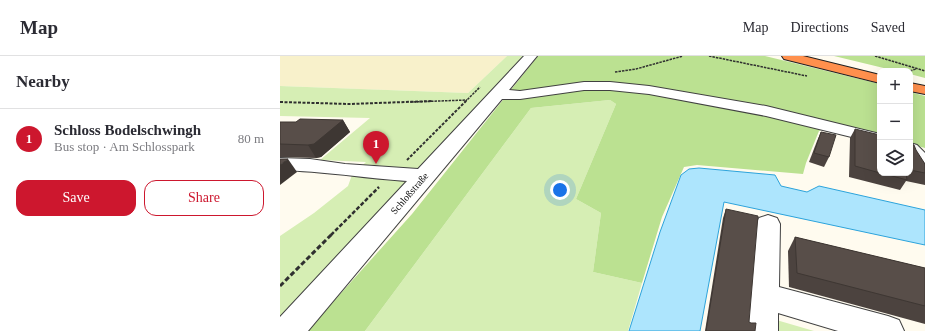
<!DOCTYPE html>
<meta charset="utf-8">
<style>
body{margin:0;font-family:Georgia,serif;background:#f2f2f3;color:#2b2b33}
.controls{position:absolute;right:12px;top:12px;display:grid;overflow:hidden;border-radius:8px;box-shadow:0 4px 16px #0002}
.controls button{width:36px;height:36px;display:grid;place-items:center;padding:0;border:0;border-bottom:1px solid #e1e1e2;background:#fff;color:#2b2b33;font:20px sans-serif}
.you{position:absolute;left:280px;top:134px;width:14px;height:14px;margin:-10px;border:3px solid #fff;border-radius:50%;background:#1a73e8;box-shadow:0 0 0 6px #1a73e833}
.badge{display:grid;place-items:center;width:26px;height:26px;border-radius:50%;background:#cd172e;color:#fff;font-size:13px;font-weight:700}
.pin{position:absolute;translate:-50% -33px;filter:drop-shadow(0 1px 2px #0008)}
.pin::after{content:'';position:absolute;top:21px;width:14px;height:12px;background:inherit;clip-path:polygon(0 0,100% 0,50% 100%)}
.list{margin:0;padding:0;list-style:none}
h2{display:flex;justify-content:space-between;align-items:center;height:52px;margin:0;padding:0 16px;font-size:17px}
h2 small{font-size:13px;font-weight:400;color:#7c7c81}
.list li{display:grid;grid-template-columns:26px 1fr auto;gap:12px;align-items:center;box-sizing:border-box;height:60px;padding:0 16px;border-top:1px solid #e1e1e2}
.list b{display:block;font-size:15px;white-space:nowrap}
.list p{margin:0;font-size:13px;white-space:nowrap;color:#7c7c81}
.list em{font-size:13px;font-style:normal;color:#7c7c81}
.actions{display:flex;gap:8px;padding:12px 16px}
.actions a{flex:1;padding:9px 0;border:1px solid #cd172e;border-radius:12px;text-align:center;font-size:14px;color:#cd172e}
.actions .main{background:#cd172e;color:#fff}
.icon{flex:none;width:22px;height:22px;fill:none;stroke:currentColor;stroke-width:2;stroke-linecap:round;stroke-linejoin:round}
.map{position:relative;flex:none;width:645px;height:275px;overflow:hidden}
header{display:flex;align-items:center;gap:24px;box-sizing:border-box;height:56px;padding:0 20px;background:#fff;border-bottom:1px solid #e1e1e2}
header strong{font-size:19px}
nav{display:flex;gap:22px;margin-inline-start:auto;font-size:14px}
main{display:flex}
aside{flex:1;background:#fff}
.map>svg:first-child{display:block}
.farmland{fill:#f8f1cb}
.green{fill:#d6eeb4}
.forest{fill:#bbe191}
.water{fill:#ade5fd;stroke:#2ca3db}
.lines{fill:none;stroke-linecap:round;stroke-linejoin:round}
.minor-casing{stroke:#414141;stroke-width:2}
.highway-casing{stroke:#1f1f1f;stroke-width:2}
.path-far3{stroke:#303030;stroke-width:1.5;stroke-dasharray:2.5 1;stroke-linecap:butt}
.path-far2{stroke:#303030;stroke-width:2;stroke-dasharray:3 1.5;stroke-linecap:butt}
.path-far1{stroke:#303030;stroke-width:2.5;stroke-dasharray:4 2;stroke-linecap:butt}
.path{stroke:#303030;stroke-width:3;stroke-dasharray:5 2.5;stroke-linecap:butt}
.minor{fill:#fff;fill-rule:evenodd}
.highway{fill:#ff904d;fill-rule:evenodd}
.wall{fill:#4c433f}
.shaded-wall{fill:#3e3733}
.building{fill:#584e49;stroke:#3e3733}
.labels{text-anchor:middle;stroke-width:4;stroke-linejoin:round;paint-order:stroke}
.street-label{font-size:10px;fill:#0e0e0e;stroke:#fff}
</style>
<header>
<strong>Map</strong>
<nav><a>Map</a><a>Directions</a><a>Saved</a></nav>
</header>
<main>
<aside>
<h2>Nearby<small></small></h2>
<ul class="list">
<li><span class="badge">1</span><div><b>Schloss Bodelschwingh</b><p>Bus stop · Am Schlosspark</p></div><em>80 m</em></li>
</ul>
<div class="actions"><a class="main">Save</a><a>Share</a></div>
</aside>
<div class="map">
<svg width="645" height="275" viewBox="0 0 645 275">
<rect width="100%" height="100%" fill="#fffbef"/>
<path class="farmland" d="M0 0H227L188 37 0 30Z"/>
<g class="green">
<path d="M227 0H246L0 274V180L34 157 68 130 72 119 86 106 40 104 90 62 0 60V30L188 37Z"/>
<path d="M330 44 336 48 296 143 321 157 313 216 362 227 348 275H85L251 52Z"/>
<path d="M493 263 534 275H493Z"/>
</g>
<g class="forest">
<path d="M258 0H485L600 28V80L552 68 539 75 526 107 523 118 417 109 404 111 382 161 362 227 313 216 321 157 296 143 336 48 330 44 251 52 85 275H27L132 158Z"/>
<path d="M554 0H645V22L630 18V15H616Z"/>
<path d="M630 36 645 40V92L630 88Z"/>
</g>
<path class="water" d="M419 112 495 119 501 130 527 136 539 130 645 154V189L444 146 420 275H349L380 176 401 119 409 113Z"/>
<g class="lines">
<defs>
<g id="minor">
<path d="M244 0H257L229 34 240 35 304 26H330L369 30 486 50 600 78V88L486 60 369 38 330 34H304L240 43H222L28 275H0V261L127 125C85 122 42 115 0 114V102L30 103 65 108 138 113Z"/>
<path d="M630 87 637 89 645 97V113L638 111 630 103Z"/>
<path d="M488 159 497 162 500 168 499 231 608 260 619 264 624 275H558L498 257V275H466L476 168 479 162Z"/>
</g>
<g id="highway">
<path d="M502 0H523L600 19V27L504 3Z"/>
<path d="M630 27 645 30V38L630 35Z"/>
</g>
</defs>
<use href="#minor" class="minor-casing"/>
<use href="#highway" class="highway-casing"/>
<g class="path-far3">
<path d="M429 0 527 20"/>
<path d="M595 0 645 15"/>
<path d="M630 15 636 13"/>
<path d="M335 16 356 13 403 0"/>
<path d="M130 46 187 44"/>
<path d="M185 46 200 31"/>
</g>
<g class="path-far2">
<path d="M0 46 70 48 153 45"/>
<path d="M127 104 186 45"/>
</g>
<path class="path-far1" d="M51 179 99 131"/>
<path class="path" d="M0 230 52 178"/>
<use href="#minor" class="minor"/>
<use href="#highway" class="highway"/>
</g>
<g class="wall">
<path d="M63 64 70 76 41 101 36 102 0 101V66H16Z"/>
<path d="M575 73 600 117H630V87L645 108V129L626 125 620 134 569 121 570 82Z"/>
<path d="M541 76 549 101 544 111 529 106 537 85Z"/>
<path d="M446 153 469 266 475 275H425L443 162Z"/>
<path d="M515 181 645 212V268L509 231 508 195Z"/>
</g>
<g class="shaded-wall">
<path d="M63 64 70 76 41 101 36 102 28 89Z"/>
<path d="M8 103 17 116 0 129V109Z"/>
</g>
<g class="building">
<path d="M20 63 63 64 34 88 28 89 0 88V66H16Z"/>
<path d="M575 73 600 79V117L575 110Z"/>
<path d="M541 76 556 79 549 101 534 97Z"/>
<path d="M630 87 634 89 636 94 645 108V117L630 114Z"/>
<path d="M0 103H8L0 109Z"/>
<path d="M601 117H626L627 124Z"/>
<path d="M446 153 478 160 469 266 471 267H476L475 275H426Z"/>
<path d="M515 181 645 212V250L517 217Z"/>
</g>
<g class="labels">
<g class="street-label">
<text transform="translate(129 137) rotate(-49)" y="4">Schloßstraße</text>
</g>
</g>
</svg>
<div class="controls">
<button>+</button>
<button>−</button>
<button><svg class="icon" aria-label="layers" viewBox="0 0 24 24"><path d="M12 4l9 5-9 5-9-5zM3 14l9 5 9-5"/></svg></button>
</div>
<div class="you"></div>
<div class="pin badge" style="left:96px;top:108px">1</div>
</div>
</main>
